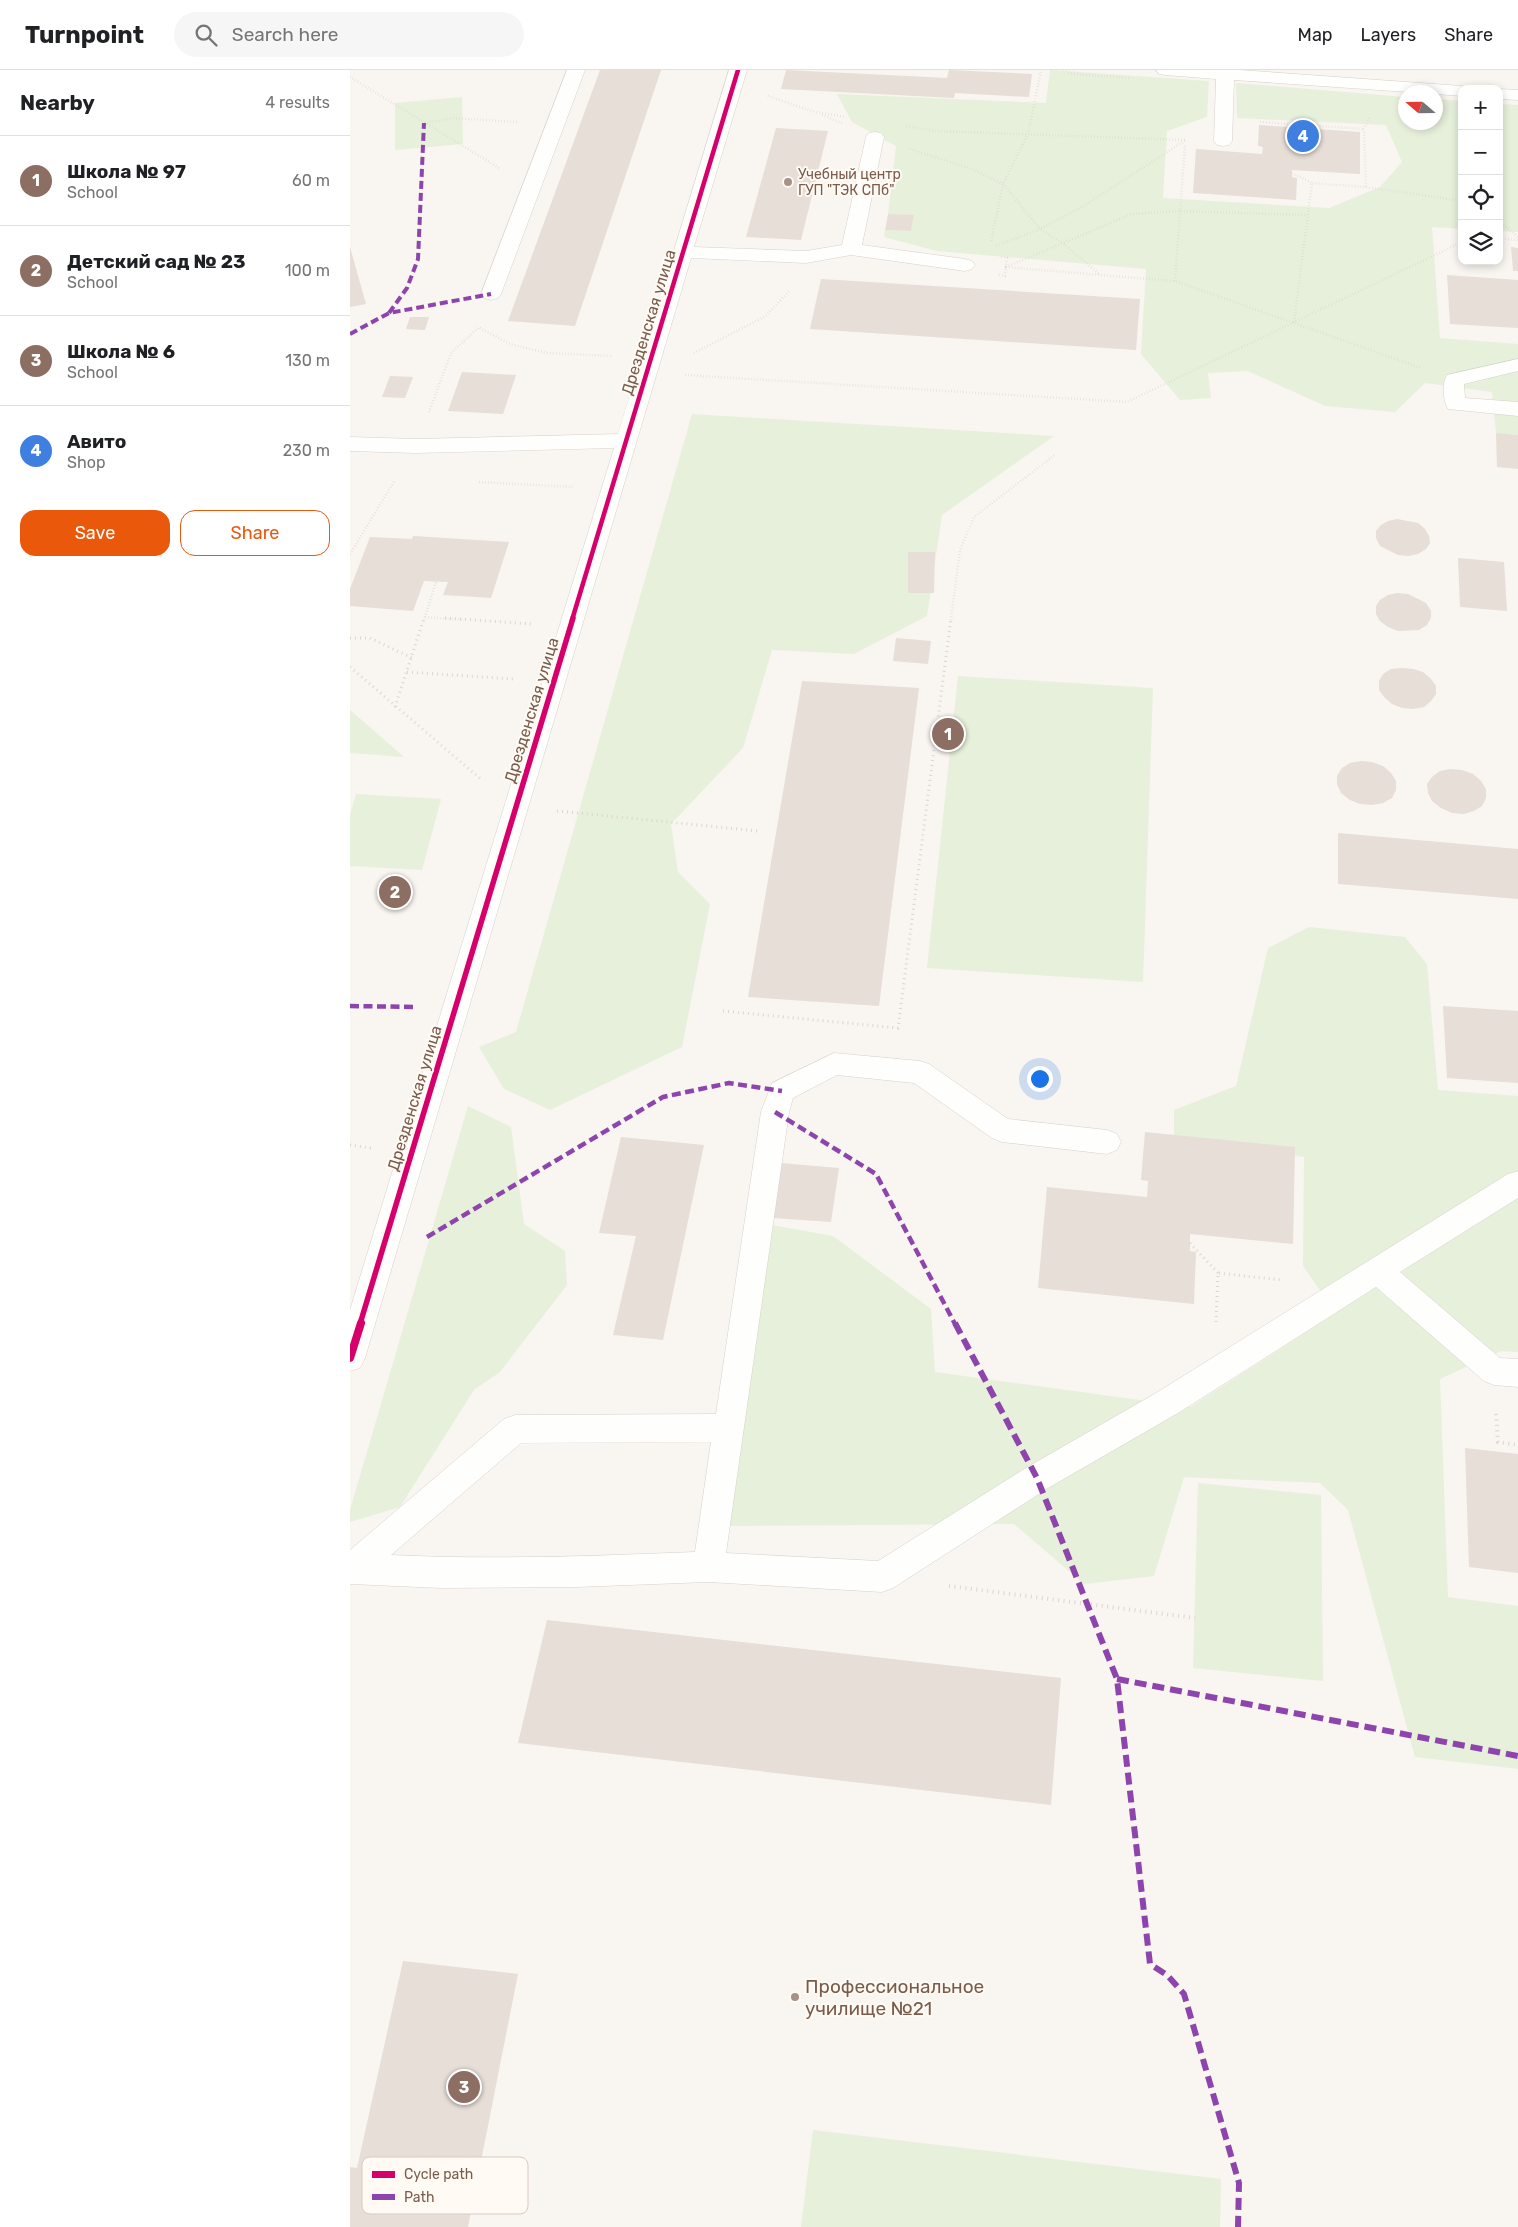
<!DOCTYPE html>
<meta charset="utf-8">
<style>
body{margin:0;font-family:Rubik,sans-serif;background:#f6f6f6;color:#202124}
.controls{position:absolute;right:15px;top:15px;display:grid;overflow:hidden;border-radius:10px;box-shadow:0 2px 8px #0003}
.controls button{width:45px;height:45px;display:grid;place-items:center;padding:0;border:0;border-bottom:1px solid #e0e0e0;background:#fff;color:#202124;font:25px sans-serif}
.compass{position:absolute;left:1048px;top:15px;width:45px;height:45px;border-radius:50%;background:#fff;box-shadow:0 2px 8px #0003;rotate:290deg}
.you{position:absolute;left:689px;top:1008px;width:18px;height:18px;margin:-12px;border:4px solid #fff;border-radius:50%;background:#1a73e8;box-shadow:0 0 0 8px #1a73e833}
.badge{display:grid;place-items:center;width:32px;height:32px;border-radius:50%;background:#ea580c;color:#fff;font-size:16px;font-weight:700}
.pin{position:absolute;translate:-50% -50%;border:2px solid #fff;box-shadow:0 1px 5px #0006}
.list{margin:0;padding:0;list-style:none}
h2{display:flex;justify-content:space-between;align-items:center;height:65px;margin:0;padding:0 20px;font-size:21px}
h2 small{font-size:16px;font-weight:400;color:#757577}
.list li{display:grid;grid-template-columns:32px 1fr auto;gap:15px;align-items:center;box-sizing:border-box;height:90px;padding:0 20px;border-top:1px solid #e0e0e0}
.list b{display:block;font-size:19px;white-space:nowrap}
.list p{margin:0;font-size:16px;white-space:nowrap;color:#757577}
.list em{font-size:16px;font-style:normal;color:#757577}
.actions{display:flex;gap:10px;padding:15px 20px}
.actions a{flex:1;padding:11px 0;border:1px solid #ea580c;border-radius:15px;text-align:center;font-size:18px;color:#ea580c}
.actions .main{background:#ea580c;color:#fff}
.icon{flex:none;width:28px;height:28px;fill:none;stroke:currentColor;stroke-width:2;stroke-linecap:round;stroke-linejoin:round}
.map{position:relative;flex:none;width:1168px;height:2157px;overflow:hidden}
header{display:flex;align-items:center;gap:30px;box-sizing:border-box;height:70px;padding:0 25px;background:#fff;border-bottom:1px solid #e0e0e0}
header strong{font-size:24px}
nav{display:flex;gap:28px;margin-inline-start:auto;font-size:18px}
.search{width:350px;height:45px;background:#f6f6f6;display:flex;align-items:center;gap:12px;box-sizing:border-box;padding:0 18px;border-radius:28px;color:#757577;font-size:19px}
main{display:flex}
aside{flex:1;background:#fff}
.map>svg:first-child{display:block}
.green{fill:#e7f0db}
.building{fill:#e6ded7}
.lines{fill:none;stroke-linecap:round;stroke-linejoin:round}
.minor-casing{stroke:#d7d1cb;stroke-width:1}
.path-far2{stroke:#dcd5d0;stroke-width:2.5;stroke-dasharray:0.5 2.5;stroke-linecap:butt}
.path-far1{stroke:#dcd5d0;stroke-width:3;stroke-dasharray:1 4;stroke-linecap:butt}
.path{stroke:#dcd5d0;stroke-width:4;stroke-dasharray:1 4.5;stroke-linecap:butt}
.minor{fill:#fefefd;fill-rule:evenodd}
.quiet-far2{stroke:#8e44ad;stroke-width:4;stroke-dasharray:8 4;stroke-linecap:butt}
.quiet-far1{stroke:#8e44ad;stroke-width:4.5;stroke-dasharray:9 4.5;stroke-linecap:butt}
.quiet{stroke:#8e44ad;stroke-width:6;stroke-dasharray:12 6;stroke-linecap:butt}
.cycleway-far2-casing{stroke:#fffaf3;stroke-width:7}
.cycleway-far1-casing{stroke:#fffaf3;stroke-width:9}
.cycleway-casing{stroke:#fffaf3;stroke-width:11}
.cycleway-far2{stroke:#d6006c;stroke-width:4.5}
.cycleway-far1{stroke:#d6006c;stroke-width:5.5}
.cycleway{stroke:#d6006c;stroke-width:8}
.poi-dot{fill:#a69286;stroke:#fffaf3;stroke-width:2}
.labels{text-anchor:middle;stroke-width:4;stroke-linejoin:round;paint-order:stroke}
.far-poi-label{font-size:14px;fill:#7a5c4d;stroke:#fffaf3;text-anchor:start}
.street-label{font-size:16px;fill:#7a5c4d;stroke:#fffaf3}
.near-poi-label{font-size:19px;fill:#7a5c4d;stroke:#fffaf3;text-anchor:start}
.key{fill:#fffaf3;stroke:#d7cbc1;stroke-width:1}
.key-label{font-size:14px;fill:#7a5c4d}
</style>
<header>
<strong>Turnpoint</strong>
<div class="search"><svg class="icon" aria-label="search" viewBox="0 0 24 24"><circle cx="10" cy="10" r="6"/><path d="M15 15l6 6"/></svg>Search here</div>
<nav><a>Map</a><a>Layers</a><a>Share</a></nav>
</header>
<main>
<aside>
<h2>Nearby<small>4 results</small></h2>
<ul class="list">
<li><span class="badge" style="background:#8d6e63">1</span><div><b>Школа № 97</b><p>School</p></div><em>60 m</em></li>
<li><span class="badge" style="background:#8d6e63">2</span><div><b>Детский сад № 23</b><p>School</p></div><em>100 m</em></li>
<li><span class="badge" style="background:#8d6e63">3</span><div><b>Школа № 6</b><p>School</p></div><em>130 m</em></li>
<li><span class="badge" style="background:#3f7fe0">4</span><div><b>Авито</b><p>Shop</p></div><em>230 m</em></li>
</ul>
<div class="actions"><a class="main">Save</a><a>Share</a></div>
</aside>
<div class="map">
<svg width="1168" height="2157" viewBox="0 0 1168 2157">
<rect width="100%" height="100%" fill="#f9f5f0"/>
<g class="green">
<path d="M700 0 859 11 857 47 817 61 813 128 979 138 1030 117 1052 92 1036 55 887 48 886 13 1055 27 1056 52H1086V29L1112 31V159L1082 157 1090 268 1168 274V365L1146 363 1142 322 1075 313 1045 342 975 336 898 301 858 303 861 328 830 330 791 284 796 199 587 181 534 167 535 160 561 161 564 146 538 144 546 76 502 52 487 24 696 33Z"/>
<path d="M112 27 113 74 45 80V33Z"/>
<path d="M1149 34 1168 35V162L1149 161Z"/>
<path d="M342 344 704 366 592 445 577 546 504 584 422 580 393 678 321 754 328 802 360 834 332 977 200 1040 154 1019 129 977 166 962Z"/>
<path d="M608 606 803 618 793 912 577 898Z"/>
<path d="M0 640 54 687 0 683Z"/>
<path d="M6 724 91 729 72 800 0 796V745Z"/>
<path d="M959 857 1055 867 1077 894 1088 1020 1168 1026V1282L1151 1281 1090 1309 1098 1527 1168 1536V1699L1065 1687 998 1440 970 1413 834 1407 804 1506 734 1514 664 1454 376 1456 422 1155 483 1166 581 1239 585 1302 840 1337 986 1243 953 1196 954 1087 824 1065V1040L886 1016 918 878Z"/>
<path d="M118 1036 161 1057 174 1154 215 1181 217 1215 150 1302 124 1320 50 1437 0 1452V1440Z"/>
<path d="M848 1413 971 1425 973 1611 843 1598Z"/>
<path d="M463 2060 871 2109 870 2157H451Z"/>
</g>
<g class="building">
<path d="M250 0H311L225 256 158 251Z"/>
<path d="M436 0 597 8 599 0 682 4 679 27 605 23 604 28 431 19Z"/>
<path d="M909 55 1010 62V104L942 100V107L947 108 946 130 843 123 846 79 912 84 913 77 908 76Z"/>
<path d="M426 58 478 61 451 170 396 167Z"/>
<path d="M538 144 564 145 561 161 535 160Z"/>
<path d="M0 177 16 234 0 237Z"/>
<path d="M1161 177 1168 178V201H1163Z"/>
<path d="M1097 205 1168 210V258L1100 254Z"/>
<path d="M471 209 790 229 786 280 460 259Z"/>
<path d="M60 247H79L75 260 56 259Z"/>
<path d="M112 302 166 305 153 344 98 341Z"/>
<path d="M40 306 63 307 55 328 32 327Z"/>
<path d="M1146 363 1168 365V399L1147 397Z"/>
<path d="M1047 449 1068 453 1075 459 1079 466 1080 473 1076 479 1068 484 1058 486 1048 485 1030 476 1026 468V461L1031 455 1038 451Z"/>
<path d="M63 466 159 472 141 528 93 525 98 512 74 511 63 541 0 536V519L20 467 62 469Z"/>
<path d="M558 482H585L584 523H558Z"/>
<path d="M1108 488 1154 492 1157 541 1110 537Z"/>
<path d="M1047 523 1058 524 1076 533 1081 541V548L1077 555 1069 560 1048 561 1038 557 1030 551 1026 544V536L1030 530 1038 525Z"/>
<path d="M546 568 581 571 578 594 543 591Z"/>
<path d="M1052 598 1063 599 1073 602 1081 609 1086 616V624L1081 631 1074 637 1063 639 1052 638 1042 634 1034 627 1029 620V611L1033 604 1041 599Z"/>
<path d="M452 611 569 618 529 936 398 927Z"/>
<path d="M1011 691 1022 692 1033 696 1041 703 1046 711V720L1042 728 1033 733 1022 735 1010 734 1000 730 991 723 987 714V706L992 698 1000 693Z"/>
<path d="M1100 699 1112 700 1123 704 1131 711 1136 719V728L1132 736 1124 741 1114 744 1102 743 1091 738 1082 731 1078 723 1077 714 1082 707 1090 701Z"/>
<path d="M988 763 1168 779V829L988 814Z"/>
<path d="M1093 936 1168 941V1013L1097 1008Z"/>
<path d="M795 1062 945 1077 943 1174 840 1164V1181L846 1182 844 1234 688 1218 697 1117 797 1127 798 1111 791 1110Z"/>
<path d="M271 1067 354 1075 313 1270 263 1265 286 1166 249 1163Z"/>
<path d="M431 1093 489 1098 481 1152 423 1148Z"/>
<path d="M1115 1378 1168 1384V1503L1119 1497Z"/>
<path d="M197 1550 711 1608 701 1735 168 1673Z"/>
<path d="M53 1891 168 1904 118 2157H0V2097L7 2098Z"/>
</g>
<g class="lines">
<defs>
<g id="minor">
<path d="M217 0H235L151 224 148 228 141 230 134 228 131 224Z"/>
<path d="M379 0H397L344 177 456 181 492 175 516 67 519 63 525 62 531 63 534 67 512 175 615 189 622 191 625 195 622 199 615 201 501 185 456 193 341 188 15 1288 10 1298 0 1301V1240L264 378 66 383 0 381V367L66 369 268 364Z"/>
<path d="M806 0H890L1112 16 1119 19H1112V26L1086 24V22H1058L884 10 882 71 879 75 873 76 867 75 864 71 866 9 815 5 809 4Z"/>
<path d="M1149 19 1168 20V30L1149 29Z"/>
<path d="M1168 289V301L1114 314 1115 328 1168 332V346L1098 339C1093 331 1092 313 1097 305Z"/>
<path d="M484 983 570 991 579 994 658 1049 757 1060 767 1064 771 1072 767 1080 757 1084 652 1072 642 1068 564 1013 487 1005 443 1028 439 1042 376 1483 528 1491 676 1398 806 1323 1158 1104 1168 1101V1128L1050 1202 1150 1288 1168 1289V1317L1144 1315 1134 1311 1026 1217 828 1343 698 1418 543 1518 532 1522 358 1512 227 1517 91 1518 0 1514V1480L154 1349 165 1345 366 1344 411 1042 422 1013ZM361 1372 345 1482C243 1486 142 1490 41 1485L171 1373Z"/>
</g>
</defs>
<use href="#minor" class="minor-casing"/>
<g class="path-far2">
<path d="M713 0 724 4 781 8"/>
<path d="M0 7 149 98"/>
<path d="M418 26 465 42 496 47"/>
<path d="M472 45 494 54"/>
<path d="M910 52 1014 59"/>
<path d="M74 53 103 48 167 52"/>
<path d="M556 56 586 61 836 70 732 137 690 159 645 176"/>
<path d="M560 79 625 100 653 114 690 159 714 174 750 205"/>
<path d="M942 103 962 113"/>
<path d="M1016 117 1112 131"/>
<path d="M1149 151 1168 167"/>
<path d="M1149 168 1168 170"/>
<path d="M641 171 653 114 678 64 691 0"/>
<path d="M651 187 657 188 656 197 825 211 1071 298"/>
<path d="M649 205 655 206 656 197 782 144 830 141 957 145"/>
<path d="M825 211 835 74"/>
<path d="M944 252 962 113 1016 117 1014 59 1020 46"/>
<path d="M130 258 160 274 197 283 263 286"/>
<path d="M344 283 416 246 440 220"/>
<path d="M335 305 777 332 1112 172"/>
<path d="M79 342 101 283 129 257"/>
<path d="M129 412 223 417"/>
<path d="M0 484 45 410"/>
<path d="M75 547 114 550"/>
<path d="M74 550 86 512"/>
<path d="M601 550 610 480 624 447 706 384"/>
</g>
<g class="path-far1">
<path d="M95 548 182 554"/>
<path d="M0 568H20L62 588"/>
<path d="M0 597 132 710"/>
<path d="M57 602 163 609"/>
<path d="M45 637 74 548"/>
<path d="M207 741 408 761"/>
<path d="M373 941 548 958 601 548"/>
<path d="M0 1075 21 1078"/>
<path d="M840 1173 868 1203"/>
<path d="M866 1252 868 1203 932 1210"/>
</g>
<g class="path">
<path d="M1146 1344 1148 1372 1168 1375"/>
<path d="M599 1516 845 1548"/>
</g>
<use href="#minor" class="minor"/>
<g class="quiet-far2">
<path d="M39 243 57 218 68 189 74 53"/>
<path d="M0 264 39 243 141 224"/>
</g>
<g class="quiet-far1">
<path d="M0 936 66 937"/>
<path d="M425 1042 526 1104 605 1254"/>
<path d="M77 1167 313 1027 379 1013 432 1021"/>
</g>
<g class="quiet">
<path d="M605 1253 687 1408 767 1609 800 1894 817 1905 834 1924 889 2113 888 2157"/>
<path d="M767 1609 1168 1686"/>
</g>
<defs>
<path id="cycleway-far2" d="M222 550 388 0"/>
<path id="cycleway-far1" d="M10 1254 223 548"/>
<path id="cycleway" d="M0 1288 11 1253"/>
</defs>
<use href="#cycleway-far2" class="cycleway-far2-casing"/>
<use href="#cycleway-far1" class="cycleway-far1-casing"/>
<use href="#cycleway" class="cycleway-casing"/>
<use href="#cycleway-far2" class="cycleway-far2"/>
<use href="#cycleway-far1" class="cycleway-far1"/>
<use href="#cycleway" class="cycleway"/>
</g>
<g class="poi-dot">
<circle cx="438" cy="112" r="5"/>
<circle cx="445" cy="1927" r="5"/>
</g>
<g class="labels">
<g class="far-poi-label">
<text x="448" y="109">Учебный центр<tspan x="448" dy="16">ГУП "ТЭК СПб"</tspan></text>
</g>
<g class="street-label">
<text transform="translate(298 252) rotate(-73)" y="6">Дрезденская улица</text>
<text transform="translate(181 640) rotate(-73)" y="6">Дрезденская улица</text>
<text transform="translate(64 1028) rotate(-73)" y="6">Дрезденская улица</text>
</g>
<g class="near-poi-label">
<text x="455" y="1923">Профессиональное<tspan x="455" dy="22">училище №21</tspan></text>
</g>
</g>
<rect x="12" y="2087" width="166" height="57" rx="8" class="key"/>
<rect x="22" y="2101" width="23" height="7" fill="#d6006c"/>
<rect x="22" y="2124" width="23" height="6" fill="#8e44ad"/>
<g class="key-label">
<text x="54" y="2109">Cycle path</text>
<text x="54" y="2132">Path</text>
</g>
</svg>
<div class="controls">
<button>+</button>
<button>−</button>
<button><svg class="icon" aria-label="locate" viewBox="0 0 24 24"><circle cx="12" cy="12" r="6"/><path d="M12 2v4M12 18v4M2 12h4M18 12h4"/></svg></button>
<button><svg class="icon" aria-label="layers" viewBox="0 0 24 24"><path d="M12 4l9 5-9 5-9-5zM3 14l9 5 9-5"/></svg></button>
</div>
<svg class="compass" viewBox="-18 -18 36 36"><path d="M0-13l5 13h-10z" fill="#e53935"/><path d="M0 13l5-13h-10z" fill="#757577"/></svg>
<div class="you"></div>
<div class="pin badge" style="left:598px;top:664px;background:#8d6e63">1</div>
<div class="pin badge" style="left:45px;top:822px;background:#8d6e63">2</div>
<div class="pin badge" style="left:114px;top:2017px;background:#8d6e63">3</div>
<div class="pin badge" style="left:953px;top:66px;background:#3f7fe0">4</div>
</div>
</main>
